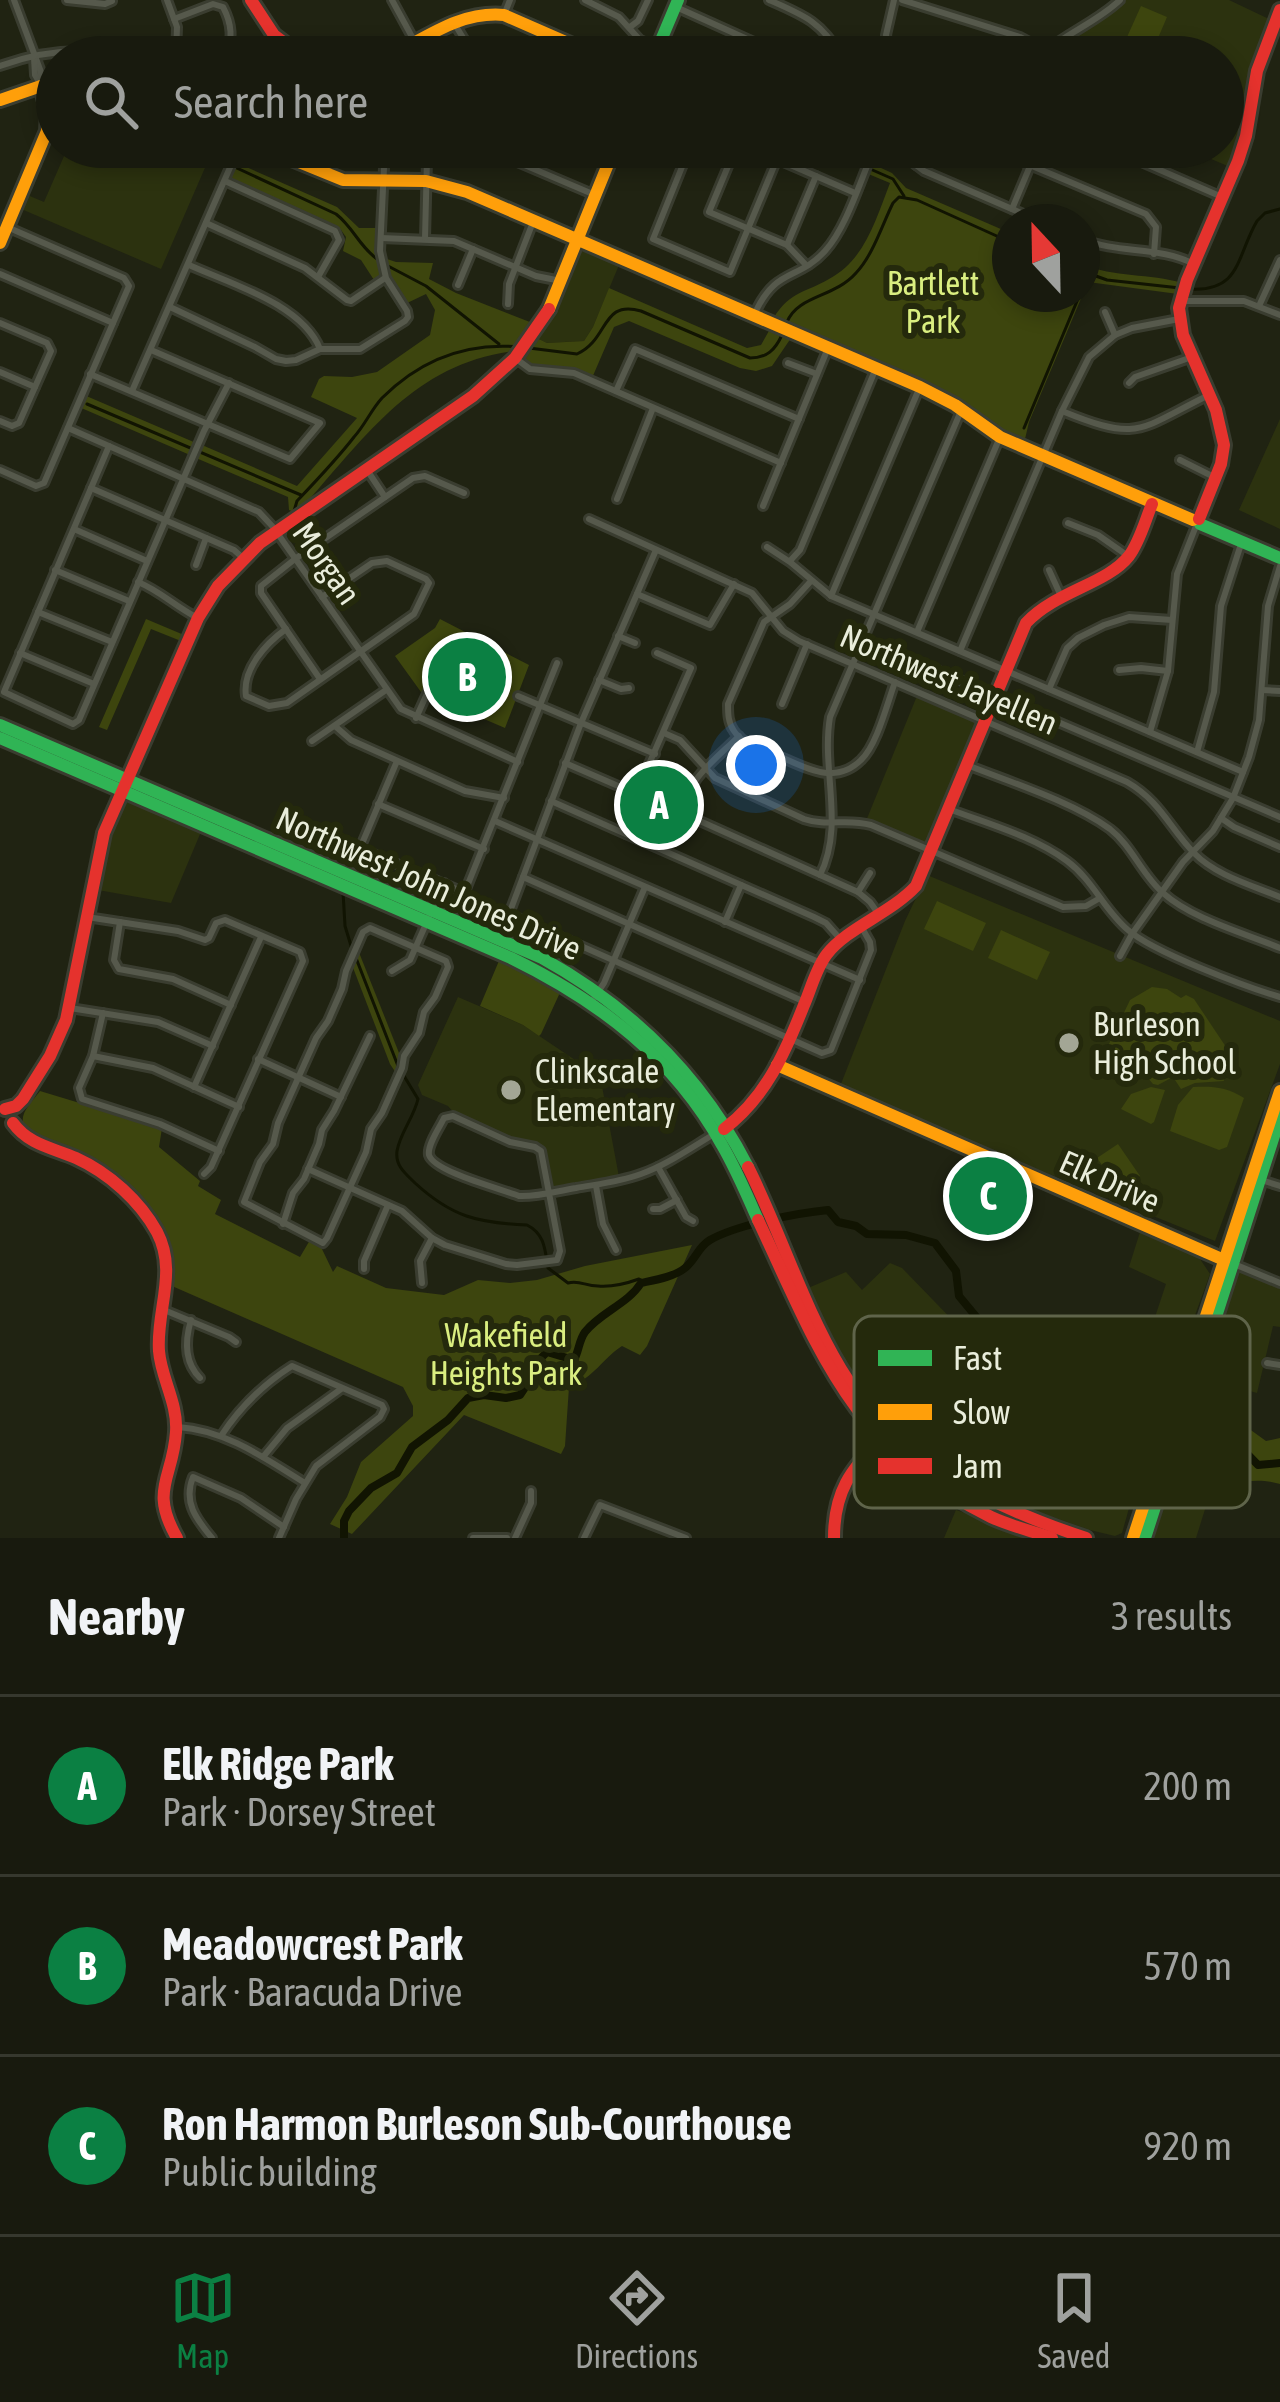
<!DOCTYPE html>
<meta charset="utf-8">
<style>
body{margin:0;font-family:"Asap Condensed",sans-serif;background:#212317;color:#f1f3f6}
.compass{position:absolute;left:992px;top:204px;width:108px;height:108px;border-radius:50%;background:#181a0e;box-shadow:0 6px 18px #0003;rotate:338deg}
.you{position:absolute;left:756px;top:765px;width:42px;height:42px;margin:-30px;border:9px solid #fff;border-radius:50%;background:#1a73e8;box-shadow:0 0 0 18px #1a73e833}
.badge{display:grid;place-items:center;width:78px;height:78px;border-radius:50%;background:#0b8043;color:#fff;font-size:39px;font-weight:700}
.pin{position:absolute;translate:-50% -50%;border:6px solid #fff;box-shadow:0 3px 12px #0006}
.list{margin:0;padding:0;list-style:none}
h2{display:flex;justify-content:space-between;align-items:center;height:156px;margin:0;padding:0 48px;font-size:51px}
h2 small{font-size:39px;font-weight:400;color:#9fa19e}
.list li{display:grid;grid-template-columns:78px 1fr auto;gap:36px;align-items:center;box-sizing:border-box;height:180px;padding:0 48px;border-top:3px solid #36382e}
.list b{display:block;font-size:45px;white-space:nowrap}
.list p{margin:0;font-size:39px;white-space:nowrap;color:#9fa19e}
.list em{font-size:39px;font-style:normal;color:#9fa19e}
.icon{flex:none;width:66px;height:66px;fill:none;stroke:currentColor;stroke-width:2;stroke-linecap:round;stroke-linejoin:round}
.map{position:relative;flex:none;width:1280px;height:1538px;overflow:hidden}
.search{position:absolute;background:#181a0e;box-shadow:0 6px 18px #0003;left:36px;right:36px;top:36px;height:132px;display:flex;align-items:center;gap:30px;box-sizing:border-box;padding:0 42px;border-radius:66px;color:#9fa19e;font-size:45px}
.sheet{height:696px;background:#181a0e}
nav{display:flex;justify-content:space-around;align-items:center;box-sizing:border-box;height:168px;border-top:3px solid #36382e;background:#181a0e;font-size:33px;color:#9fa19e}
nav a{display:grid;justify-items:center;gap:6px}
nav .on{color:#0b8043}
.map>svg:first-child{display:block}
.built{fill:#2c320f}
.green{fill:#3d450e}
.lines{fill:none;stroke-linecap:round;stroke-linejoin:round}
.stream{stroke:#111402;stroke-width:3}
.river{stroke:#111402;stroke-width:8}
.street-casing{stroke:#3a3d30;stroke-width:12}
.fast-casing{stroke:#3a3d30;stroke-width:18}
.slow-casing{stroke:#3a3d30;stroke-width:18}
.jam-casing{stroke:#3a3d30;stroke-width:18}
.street{stroke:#56594c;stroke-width:6}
.fast{stroke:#30b455;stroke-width:12}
.slow{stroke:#ff9f0a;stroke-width:12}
.jam{stroke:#e5322d;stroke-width:12}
.poi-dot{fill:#a3a695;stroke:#24290c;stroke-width:4.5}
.labels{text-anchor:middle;stroke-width:12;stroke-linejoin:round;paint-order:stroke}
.park-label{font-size:33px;fill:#daee80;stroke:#24290c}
.street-label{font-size:33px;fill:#e9eddb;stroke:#24290c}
.poi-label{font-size:33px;fill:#e9eddb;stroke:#24290c;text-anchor:start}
.key{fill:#24290c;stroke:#5f644a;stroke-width:3}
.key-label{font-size:33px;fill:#e9eddb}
</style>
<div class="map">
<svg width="1280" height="1538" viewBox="0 0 1280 1538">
<rect width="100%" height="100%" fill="#202312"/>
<g class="built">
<path d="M1125 0H1229L1271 20 1256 60 1239 139 1230 167 1183 147H1223V57H1056L1052 51 1065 40 1105 17Z"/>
<path d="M68 147H214L161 269 19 208 25 194 44 202Z"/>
<path d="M580 248 619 265 593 327 584 341 547 343 537 338Z"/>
<path d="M1280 419V529L1239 510Z"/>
<path d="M917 696 980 721 929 846 866 821Z"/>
<path d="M129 797 203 827 171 903 98 890 108 844Z"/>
<path d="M927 875 1280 1021V1064L1215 1241 839 1089 905 921Z"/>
<path d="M458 997 523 1025 578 1062 601 1081 619 1177 553 1189 540 1145 508 1138 455 1114 448 1106 422 1095 418 1085Z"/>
<path d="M1140 1232 1196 1253 1210 1274 1179 1359 1146 1344 1166 1284 1129 1267Z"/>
<path d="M890 1263 902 1268 965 1333 984 1345 1078 1374 1071 1393 1074 1397 1112 1411 1119 1424 1150 1434 1122 1533 1115 1536 1090 1530 992 1496 951 1471 907 1438 880 1413 841 1355 808 1288 846 1272 862 1290Z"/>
<path d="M1236 1269 1280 1288V1327L1273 1326 1257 1393 1203 1378Z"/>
<path d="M1188 1433 1225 1445 1196 1538H1154Z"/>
<path d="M956 1510 1038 1538H944Z"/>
</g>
<g class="green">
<path d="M1141 6 1167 17 1150 57H1118Z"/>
<path d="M235 162 337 207 359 228H379L382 275 374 280 361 260 343 251 346 237 341 230 230 180Z"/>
<path d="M870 163 892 173 906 188 1010 233V294H1082V264C1114 278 1150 273 1182 283L1178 294 1088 282 1029 422 1025 439 993 425 943 391 774 317C791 291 805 293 829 279 865 260 876 219 890 183L866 173Z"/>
<path d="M384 258 396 262 433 263 429 279 456 293 535 324 514 351C417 363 368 433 308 501L294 512 289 510 288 497 196 458 202 445 297 486 357 418 311 397 319 379 324 376 352 377 377 372 430 335 435 310 426 294 405 304 389 276Z"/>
<path d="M609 288 747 348 761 345 770 329 791 338 772 366 756 371 740 368 629 321 614 327 592 378 570 370 532 367 522 360 537 338 547 343 584 341 593 327Z"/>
<path d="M84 395 196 443 190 455 79 407Z"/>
<path d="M146 619 184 635 181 641 151 629 107 730 99 727Z"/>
<path d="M440 619 529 665 505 728 421 692 395 656 435 628Z"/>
<path d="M647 777 685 792 678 813 671 819 667 830 635 816Z"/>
<path d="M937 901 986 923 973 951 924 929Z"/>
<path d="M1001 930 1050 952 1037 980 988 958Z"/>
<path d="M358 950 401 1058 396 1073 390 1064 352 965Z"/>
<path d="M501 956 563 986 541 1034 539 1036 523 1025 480 1006Z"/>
<path d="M1152 987 1167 989 1181 998 1186 995 1194 999 1228 1050 1222 1072 1224 1081 1195 1083 1181 1089 1173 1077 1158 1085 1153 1084 1137 1065 1124 1072 1109 1044 1130 1000Z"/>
<path d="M1151 1087 1165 1090 1154 1122 1151 1124 1121 1109 1131 1094Z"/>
<path d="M1193 1087C1213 1086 1227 1087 1244 1098L1227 1147 1219 1150 1170 1131 1178 1105Z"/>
<path d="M40 1091 162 1128 159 1147 200 1181 198 1186 221 1200 215 1214 300 1257 310 1240 321 1247 333 1272 337 1266 386 1288 444 1295 478 1280 510 1283 537 1280 585 1266 692 1245 647 1346 640 1355 622 1346C602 1359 595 1377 569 1387L565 1446 561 1454 464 1415 352 1534 330 1524 347 1497 361 1462 413 1416V1406L403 1387 172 1286C172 1251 163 1224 138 1199L32 1137C13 1119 27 1108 40 1091Z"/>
<path d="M1118 1144 1140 1176 1120 1190 1097 1158Z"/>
<path d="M1198 1392 1266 1441 1280 1438V1484C1254 1476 1242 1487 1216 1475L1224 1445 1204 1438 1205 1433 1191 1421Z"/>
</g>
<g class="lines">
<g class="stream">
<path d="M820 147 893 179 904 196"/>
<path d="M195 154 200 151 336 214C353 227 359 246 377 259"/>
<path d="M388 266 426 286 499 344"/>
<path d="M1082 271 1107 280 1180 288"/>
<path d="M1190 289C1241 292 1236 257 1257 221L1265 213 1280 209"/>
<path d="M1082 290 1088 275"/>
<path d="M787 322C798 295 834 298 856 273 873 255 882 225 893 203L899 197 917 200 1010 242"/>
<path d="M529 348 577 354C609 340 601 299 641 311L750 358C767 358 775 350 782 335"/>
<path d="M87 404 301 495"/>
<path d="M1024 428 1080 294"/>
<path d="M294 511 297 501C316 481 337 459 354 437 365 425 371 410 382 398 420 360 466 342 520 347"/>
<path d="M343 892 345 926 352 949"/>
<path d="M356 958 398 1066 418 1099C414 1117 400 1133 397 1151 395 1166 406 1174 415 1183 452 1217 478 1223 527 1225 545 1234 545 1250 548 1268L568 1283C580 1280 585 1286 598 1286 611 1287 628 1283 639 1279L645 1282"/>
</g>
<path class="river" d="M344 1538V1521L349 1511 371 1488 397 1473 412 1447 448 1420 468 1398 484 1395 506 1398 520 1395 524 1389 531 1368 547 1352 574 1360C579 1351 579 1340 585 1332 601 1312 628 1304 641 1283 655 1280 674 1277 685 1268 696 1259 698 1247 710 1240 736 1225 797 1213 828 1210L838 1222 856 1226 867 1234 906 1235 935 1243 956 1271 959 1296 988 1331 1037 1347 1084 1339 1101 1343 1123 1390 1164 1392 1172 1401 1202 1407 1258 1465 1280 1463"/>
<defs>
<g id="street">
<path d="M14 0 41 72V86"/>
<path d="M67 0 105 4 112 1"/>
<path d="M167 0 177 27 176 57"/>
<path d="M392 0 423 57"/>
<path d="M585 0 619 17 640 40 679 57"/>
<path d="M769 0C806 16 821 22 842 57"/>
<path d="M902 0 1020 37 1046 51 1051 57"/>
<path d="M676 7 787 57"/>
<path d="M504 15 510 0"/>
<path d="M174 19 213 4 223 7C232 24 233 39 226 57"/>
<path d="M454 23 465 41 490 57"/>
<path d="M630 27 638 21 648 0"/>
<path d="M1046 51C1069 32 1098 21 1120 0"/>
<path d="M279 57 286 46"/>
<path d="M890 57 886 35 894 0"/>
<path d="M34 58 35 75 41 85"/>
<path d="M0 66C43 50 85 46 130 57"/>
<path d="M482 147 595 195"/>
<path d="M594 147 612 155"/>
<path d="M690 147 653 239 730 272 777 159"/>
<path d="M736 147 709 212 787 245 806 265"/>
<path d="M749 147 855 193"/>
<path d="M892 147 924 171 1042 222"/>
<path d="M987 147 1146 214 1156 227 1154 254"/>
<path d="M1107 147 1222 197"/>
<path d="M916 165 924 147"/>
<path d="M327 172 336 147"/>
<path d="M225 181 335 231 339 240 318 277"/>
<path d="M1012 209 1038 147"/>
<path d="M206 223 305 268 347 300 351 301 385 278"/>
<path d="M381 238 454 241 536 276 561 281"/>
<path d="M425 238 427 159 432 147"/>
<path d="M1082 239C1118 254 1160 246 1194 264"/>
<path d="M787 245 816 176"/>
<path d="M189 265C231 284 302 304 320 349"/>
<path d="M0 274 113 323"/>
<path d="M458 285 473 249"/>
<path d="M1181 301H1244L1280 315"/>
<path d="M508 304 509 284 533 222"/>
<path d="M1259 306 1280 260"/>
<path d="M170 307 255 347 276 359 286 361 296 360 320 349H360L405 321 408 317 407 311 386 278 380 251 385 147"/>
<path d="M1105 312 1115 335"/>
<path d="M755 313C776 267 798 281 825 251 847 227 861 178 875 147"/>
<path d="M0 323 47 343 51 351 19 423 12 426 0 421"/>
<path d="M515 358 530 369 574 373 781 463"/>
<path d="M788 363 817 374"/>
<path d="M0 372 35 387"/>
<path d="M90 374 290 459 320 423 151 350"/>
<path d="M1129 383 1135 377 1192 357"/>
<path d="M132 391 239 147"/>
<path d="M616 391 635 349 799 419"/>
<path d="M1062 411C1140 443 1139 429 1209 395"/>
<path d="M68 428 259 512 273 527 401 709 518 762"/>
<path d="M109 446 4 692 73 724 79 720 204 431 229 383"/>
<path d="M1180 460 1216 478"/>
<path d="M0 470 36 486 44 483 129 286 124 278 7 227"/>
<path d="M367 470 385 497"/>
<path d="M91 488 234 550 243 558"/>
<path d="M617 499 653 408"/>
<path d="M763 506 828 348"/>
<path d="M589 519 752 593 783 631 799 641 1127 782C1160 801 1169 827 1194 853 1215 875 1251 885 1280 897"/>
<path d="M1068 523 1098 535 1128 556"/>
<path d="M74 529 147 561"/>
<path d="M767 547 790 562 831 596 1243 772"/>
<path d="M656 550 581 723 509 914 822 1053 831 1050 871 950 870 942 862 928"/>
<path d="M790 561 800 550 876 368"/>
<path d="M196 565 206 538"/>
<path d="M55 570 129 601"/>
<path d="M1049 570 1060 594"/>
<path d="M811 581 790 604 764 622 728 704C728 713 728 723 734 731 742 744 761 748 774 754 803 766 834 787 861 760 877 745 887 704 895 682"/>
<path d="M138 582C160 591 175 606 196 617"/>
<path d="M637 594 710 625 734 584"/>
<path d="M831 596 919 389"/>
<path d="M38 612 112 642"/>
<path d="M286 629C265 644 242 670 246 696L269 706 287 703 414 614 429 583 426 579 387 561 372 563 322 597"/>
<path d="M917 632 1000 437"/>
<path d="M618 636 635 643"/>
<path d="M864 639 1280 817"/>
<path d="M960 651 1062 411 1089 357 1115 335 1132 328 1179 319"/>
<path d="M20 653 94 684"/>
<path d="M1119 670 1141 668 1168 671"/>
<path d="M320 679 261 593V586L295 559 413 478 425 476 464 493"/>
<path d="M599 680 621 689 629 688"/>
<path d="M1049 689 1067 648 1078 638 1104 625 1129 617 1172 620"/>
<path d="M1262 690 1280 691"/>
<path d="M518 696 655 754"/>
<path d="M782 704 807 644"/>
<path d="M416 718 435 676 440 673"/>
<path d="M335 726 351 740 465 791 504 798"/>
<path d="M1150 732 1168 671 1177 574 1196 526"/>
<path d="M664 733 680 740 715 778 804 819C827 827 846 818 871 825L1063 907 1086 906 1100 898"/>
<path d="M739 736C716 759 685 781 682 813L858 892 870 902 880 916"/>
<path d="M312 741 386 690"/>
<path d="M1197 752 1214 692 1221 606 1242 541"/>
<path d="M397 761 361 846 364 850 461 891 466 889 557 663"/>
<path d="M565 763 639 795"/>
<path d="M967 765C1010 782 1073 802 1110 829 1132 846 1142 875 1163 893 1192 919 1244 933 1280 948"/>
<path d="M551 801 814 917 826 923 842 941"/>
<path d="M378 804 484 849"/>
<path d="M949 809C988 824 1033 836 1067 861 1093 880 1104 910 1128 930 1153 952 1246 987 1280 997"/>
<path d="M1221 818 1234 827 1280 847"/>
<path d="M495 821 860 980"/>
<path d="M626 834 646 771 691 668 657 653"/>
<path d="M820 875C845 825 821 770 830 717L961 411"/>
<path d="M523 877 805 1002"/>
<path d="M858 892 870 873"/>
<path d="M87 917 178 931 205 940 209 938 216 923 225 920 300 952 303 961 211 1167 204 1174"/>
<path d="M120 922 114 960 119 969 173 979 231 1005"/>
<path d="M725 922 741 885"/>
<path d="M370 928 446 961 448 967 435 997 424 1012 419 1033 404 1056 402 1068 382 1113 371 1129 366 1152 327 1238 323 1243 244 1202 260 1162 273 1144 278 1123 316 1038 328 1021 342 989 346 971 363 932Z"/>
<path d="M1120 956 1132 934 1183 862 1213 831 1233 798 1249 757 1259 720 1268 606 1280 566"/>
<path d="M392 971 410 960 444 883"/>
<path d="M592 1001 604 983 645 887"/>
<path d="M70 1008 158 1022 213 1046"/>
<path d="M103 1013 93 1056 79 1088 82 1099 160 1124 219 1151"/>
<path d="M93 1056 153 1068 239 1107"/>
<path d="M258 1059 341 1097"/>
<path d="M194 1087 261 937"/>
<path d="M658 1167 686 1217 693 1221"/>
<path d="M308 1169 402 1211 432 1238 445 1245 506 1264 517 1265 557 1260 560 1251 541 1151 535 1147 510 1142 453 1116 444 1118C440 1127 427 1145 429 1155 434 1172 502 1189 519 1196 538 1197 557 1191 576 1188 598 1184 619 1182 641 1174 667 1165 692 1147 716 1133"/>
<path d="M1261 1180 1280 1186"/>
<path d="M596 1186 603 1224 616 1250"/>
<path d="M653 1209H660L677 1200"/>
<path d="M283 1224 293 1193 304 1179 319 1144 322 1130 334 1111 370 1036"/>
<path d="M1234 1264 1280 1283"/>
<path d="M364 1269V1261L388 1205"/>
<path d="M422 1283 420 1261 432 1238"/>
<path d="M164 1310 229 1337 236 1342"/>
<path d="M191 1320C185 1340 184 1362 200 1378"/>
<path d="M1267 1363 1280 1365"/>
<path d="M178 1427C226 1430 266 1459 305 1483"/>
<path d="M221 1436C240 1407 262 1385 292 1366L382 1405 384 1409 380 1417 316 1466 296 1499 279 1538"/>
<path d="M263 1457 287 1428 341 1389"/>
<path d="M212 1538C196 1519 183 1502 193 1477L241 1498 284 1527"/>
<path d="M473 1538H507"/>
<path d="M515 1538 531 1503V1491"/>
<path d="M584 1538 600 1505 686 1538"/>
</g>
<g id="fast">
<path d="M654 57 678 0"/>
<path d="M1200 524 1280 558"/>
<path d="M0 725 542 958C632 1008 701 1075 748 1167"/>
<path d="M0 738 511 958C599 1001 674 1058 722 1145 736 1169 747 1195 758 1220"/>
<path d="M1145 1538 1280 1117"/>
</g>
<g id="slow">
<path d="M388 57C426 38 460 11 504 15L600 57"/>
<path d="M0 100 41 86 57 84"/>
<path d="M262 147 343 180 426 181 467 192 920 387 955 405 1000 437 1193 520"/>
<path d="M0 243 47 131 48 113 41 86"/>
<path d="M549 309 615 147"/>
<path d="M777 1065 1224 1260"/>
<path d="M1133 1538 1280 1091"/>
</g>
<g id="jam">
<path d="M251 0 274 35 303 57"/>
<path d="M1199 519 1221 464 1224 445 1216 410 1183 335 1179 308 1187 280 1238 161 1246 136 1257 71 1280 10"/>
<path d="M5 1109 16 1106 23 1099 50 1056 66 1020 104 833 198 618 218 586 260 543 473 396 515 358 549 309"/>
<path d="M13 1123C29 1145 53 1148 76 1158 109 1173 140 1201 157 1232 178 1272 156 1310 159 1351 161 1378 178 1403 176 1432 173 1479 149 1489 177 1538"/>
<path d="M724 1129C766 1097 785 1053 804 1005 811 989 816 968 827 954 847 928 891 913 916 886L1026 623C1056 591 1107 584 1129 556 1140 541 1145 521 1152 504"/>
<path d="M748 1167C781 1233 803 1306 841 1369 895 1460 989 1506 1086 1538"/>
<path d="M758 1220C820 1352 851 1448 991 1517 1010 1526 1032 1531 1052 1538"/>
<path d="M834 1538C834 1492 850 1470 882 1438"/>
</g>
</defs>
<use href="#street" class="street-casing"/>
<use href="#fast" class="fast-casing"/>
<use href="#slow" class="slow-casing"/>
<use href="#jam" class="jam-casing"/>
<use href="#street" class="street"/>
<use href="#fast" class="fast"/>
<use href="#slow" class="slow"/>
<use href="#jam" class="jam"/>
</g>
<g class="poi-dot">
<circle cx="1069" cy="1043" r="12"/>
<circle cx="511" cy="1090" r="12"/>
</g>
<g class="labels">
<g class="park-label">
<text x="933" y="295">Bartlett<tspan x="933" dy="38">Park</tspan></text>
<text x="506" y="1347">Wakefield<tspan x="506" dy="38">Heights Park</tspan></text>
</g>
<g class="street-label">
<text transform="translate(327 563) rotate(55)" y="12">Morgan</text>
<text transform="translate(949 679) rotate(23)" y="12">Northwest Jayellen</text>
<text transform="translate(429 883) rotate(24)" y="12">Northwest John Jones Drive</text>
<text transform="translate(1110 1181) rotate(24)" y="12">Elk Drive</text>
</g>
<g class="poi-label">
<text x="1093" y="1036">Burleson<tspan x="1093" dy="38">High School</tspan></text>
<text x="535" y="1083">Clinkscale<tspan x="535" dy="38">Elementary</tspan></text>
</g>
</g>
<rect x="854" y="1316" width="396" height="192" rx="18" class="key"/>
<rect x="878" y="1350" width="54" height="16" fill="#30b455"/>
<rect x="878" y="1404" width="54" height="16" fill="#ff9f0a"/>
<rect x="878" y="1458" width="54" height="16" fill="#e5322d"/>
<g class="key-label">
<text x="953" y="1370">Fast</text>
<text x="953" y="1424">Slow</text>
<text x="953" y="1478">Jam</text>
</g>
</svg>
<svg class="compass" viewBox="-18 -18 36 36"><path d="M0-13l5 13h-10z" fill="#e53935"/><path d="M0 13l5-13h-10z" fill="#9fa19e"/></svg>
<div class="you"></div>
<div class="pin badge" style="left:659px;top:805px">A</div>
<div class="pin badge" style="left:467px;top:677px">B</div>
<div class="pin badge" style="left:988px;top:1196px">C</div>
<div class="search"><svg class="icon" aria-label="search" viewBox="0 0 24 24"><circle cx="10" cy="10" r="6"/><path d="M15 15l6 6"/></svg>Search here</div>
</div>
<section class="sheet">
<h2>Nearby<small>3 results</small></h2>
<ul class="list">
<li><span class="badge">A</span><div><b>Elk Ridge Park</b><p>Park · Dorsey Street</p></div><em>200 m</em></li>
<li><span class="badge">B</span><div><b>Meadowcrest Park</b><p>Park · Baracuda Drive</p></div><em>570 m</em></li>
<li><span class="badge">C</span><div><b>Ron Harmon Burleson Sub-Courthouse</b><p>Public building</p></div><em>920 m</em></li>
</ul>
</section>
<nav>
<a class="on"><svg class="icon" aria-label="map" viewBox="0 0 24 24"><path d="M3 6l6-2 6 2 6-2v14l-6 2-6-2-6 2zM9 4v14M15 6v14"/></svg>Map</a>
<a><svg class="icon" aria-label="directions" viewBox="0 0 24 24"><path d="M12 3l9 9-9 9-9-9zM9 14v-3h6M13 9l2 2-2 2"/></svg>Directions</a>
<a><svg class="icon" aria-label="saved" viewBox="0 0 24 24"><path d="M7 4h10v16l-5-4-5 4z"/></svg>Saved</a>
</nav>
